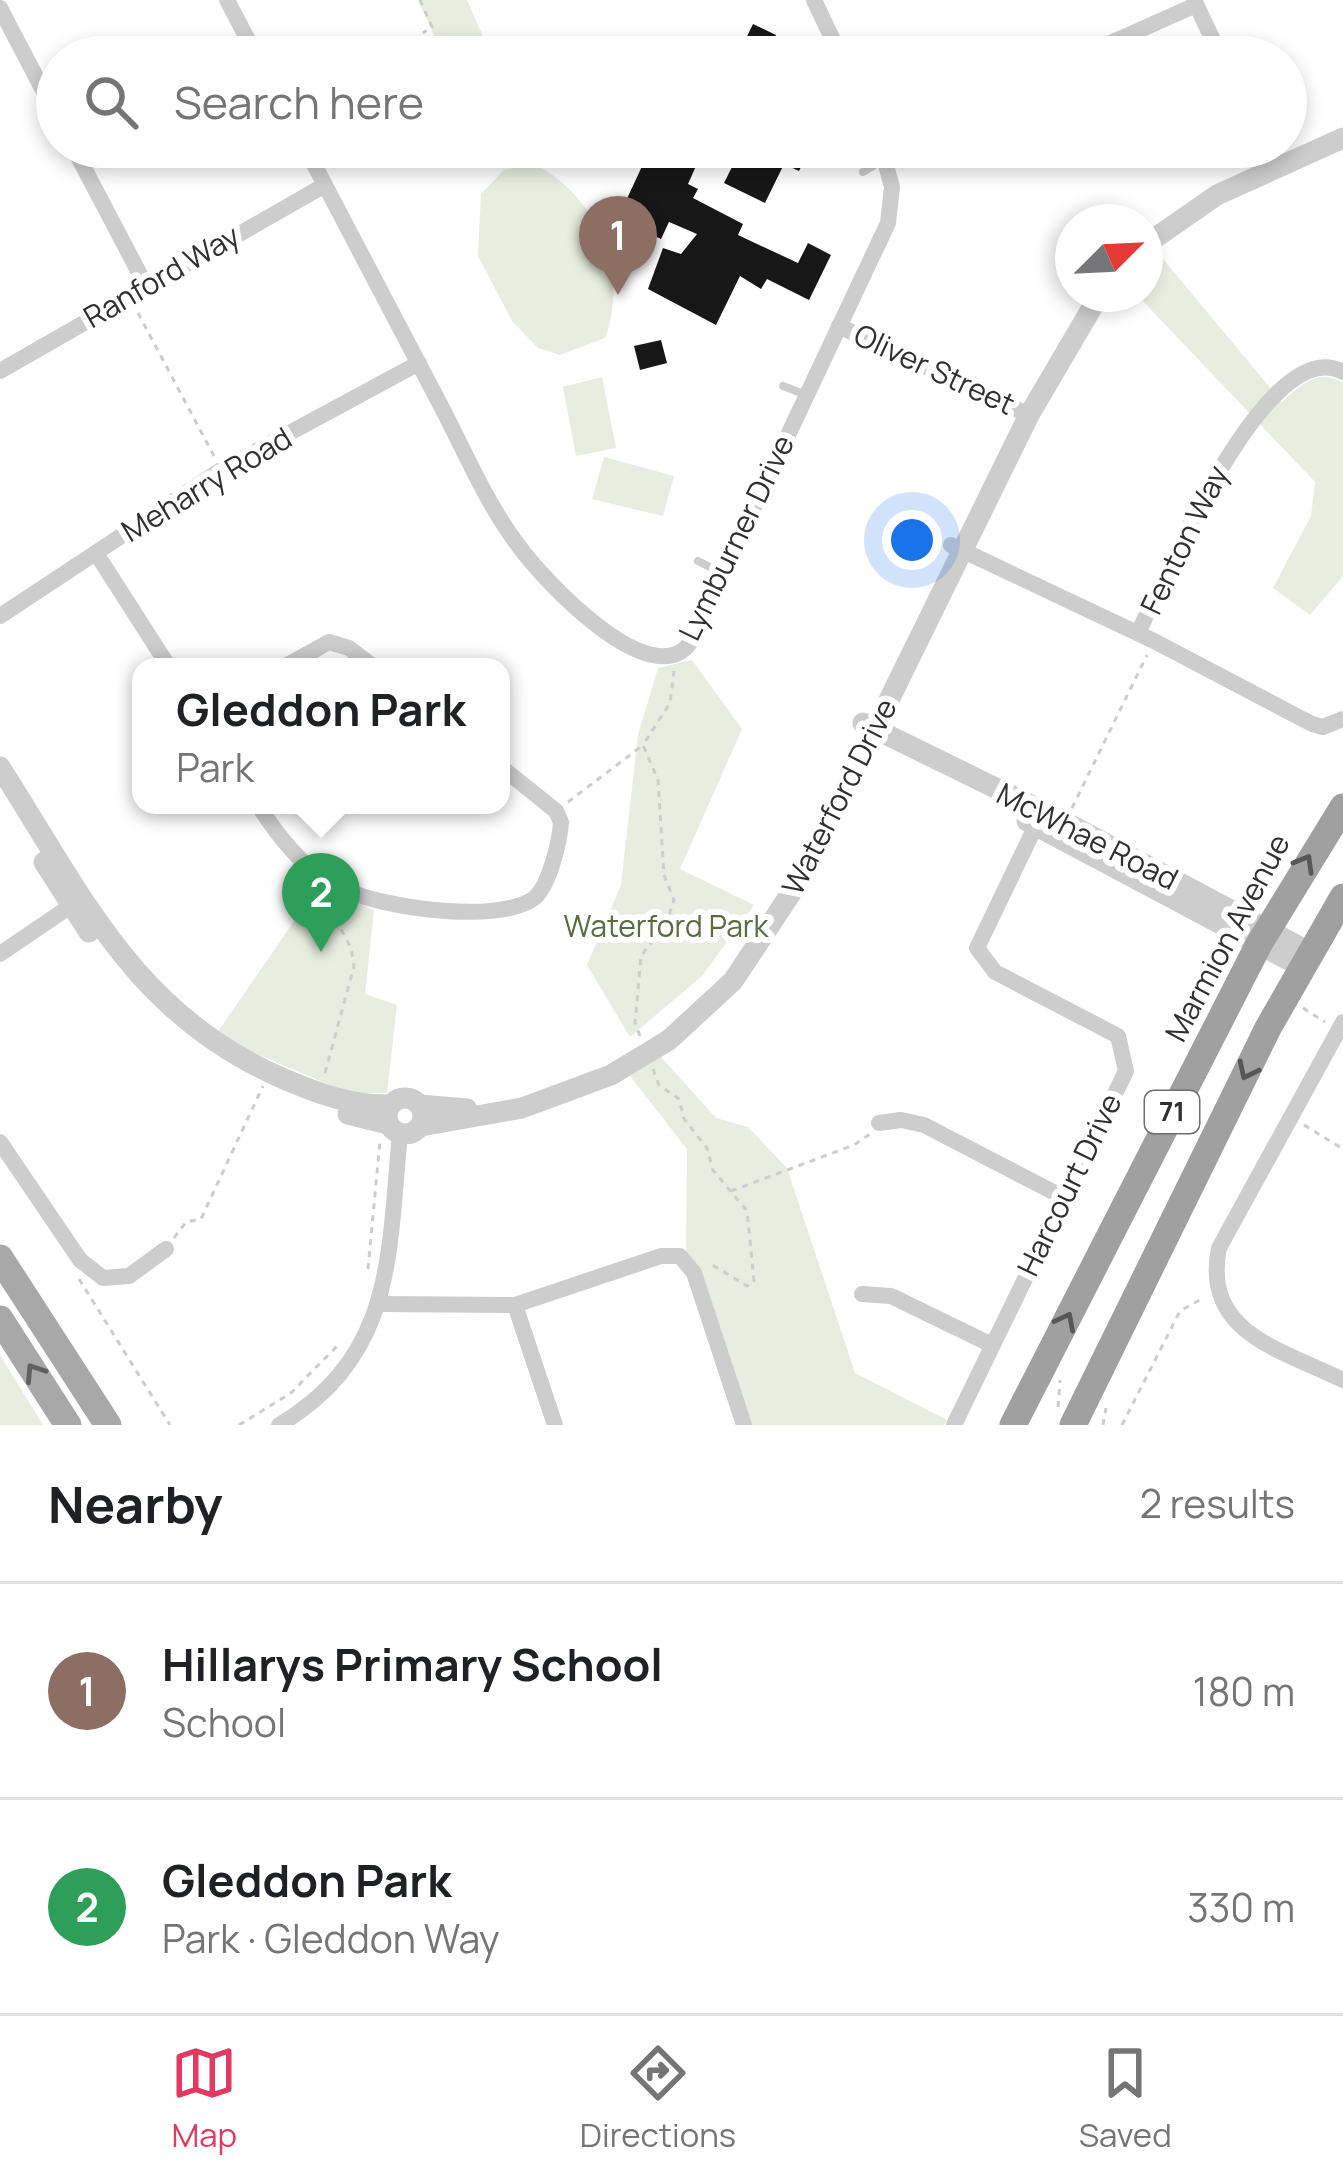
<!DOCTYPE html>
<meta charset="utf-8">
<style>
body{margin:0;font-family:Manrope,sans-serif;background:#f6f6f6;color:#202124}
.compass{position:absolute;left:1055px;top:204px;width:108px;height:108px;border-radius:50%;background:#fff;box-shadow:0 6px 18px #0003;rotate:66deg}
.you{position:absolute;left:912px;top:540px;width:42px;height:42px;margin:-30px;border:9px solid #fff;border-radius:50%;background:#1a73e8;box-shadow:0 0 0 18px #1a73e833}
.badge{display:grid;place-items:center;width:78px;height:78px;border-radius:50%;background:#e1395f;color:#fff;font-size:39px;font-weight:700}
.pin{position:absolute;translate:-50% -99px;filter:drop-shadow(0 3px 6px #0008)}
.pin::after{content:'';position:absolute;top:63px;width:42px;height:36px;background:inherit;clip-path:polygon(0 0,100% 0,50% 100%)}
.popup{position:absolute;left:132px;top:658px;width:378px;height:156px;box-sizing:border-box;display:grid;place-content:center;border-radius:24px;background:#fff;filter:drop-shadow(0 3px 9px #0005);font-size:39px;white-space:nowrap;color:#757577}
.popup b{font-size:45px;color:#202124}
.popup::after{content:'';position:absolute;left:50%;top:100%;margin-left:-24px;border:24px solid transparent;border-top-color:#fff}
.list{margin:0;padding:0;list-style:none}
h2{display:flex;justify-content:space-between;align-items:center;height:156px;margin:0;padding:0 48px;font-size:51px}
h2 small{font-size:39px;font-weight:400;color:#757577}
.list li{display:grid;grid-template-columns:78px 1fr auto;gap:36px;align-items:center;box-sizing:border-box;height:216px;padding:0 48px;border-top:3px solid #e0e0e0}
.list b{display:block;font-size:45px;white-space:nowrap}
.list p{margin:0;font-size:39px;white-space:nowrap;color:#757577}
.list em{font-size:39px;font-style:normal;color:#757577}
.icon{flex:none;width:66px;height:66px;fill:none;stroke:currentColor;stroke-width:2;stroke-linecap:round;stroke-linejoin:round}
.map{position:relative;flex:none;width:1343px;height:1425px;overflow:hidden}
.search{position:absolute;background:#fff;box-shadow:0 6px 18px #0003;left:36px;right:36px;top:36px;height:132px;display:flex;align-items:center;gap:30px;box-sizing:border-box;padding:0 42px;border-radius:66px;color:#757577;font-size:45px}
.sheet{height:588px;background:#fff}
nav{display:flex;justify-content:space-around;align-items:center;box-sizing:border-box;height:168px;border-top:3px solid #e0e0e0;background:#fff;font-size:33px;color:#757577}
nav a{display:grid;justify-items:center;gap:6px}
nav .on{color:#e1395f}
.map>svg:first-child{display:block}
.green{fill:#e8eddf}
.building{fill:#171717}
.lines{fill:none;stroke-linecap:round;stroke-linejoin:round}
.path{stroke:#cdcdcd;stroke-width:3;stroke-dasharray:6 6;stroke-linecap:butt}
.service{stroke:#cdcdcd;stroke-width:8}
.minor{stroke:#cdcdcd;stroke-width:16}
.tertiary{stroke:#cdcdcd;stroke-width:21}
.primary{stroke:#a8a8a8;stroke-width:27}
.trunk{stroke:#a0a0a0;stroke-width:27}
.oneway{stroke:#575757}
.oneway2{stroke:#606060}
.labels{text-anchor:middle;stroke-width:12;stroke-linejoin:round;paint-order:stroke}
.shield{fill:#fff;stroke:#6e6e6e;stroke-width:3}
.shield-label{font-size:27px;font-weight:bold;fill:#303030}
.street-label{font-size:30px;fill:#303030;stroke:#fff}
.park-label{font-size:30px;fill:#5a6b3e;stroke:#fff}
</style>
<div class="map">
<svg width="1343" height="1425" viewBox="0 0 1343 1425">
<rect width="100%" height="100%" fill="#fff"/>
<g class="green">
<path d="M418 0H467L492 57H444Z"/>
<path d="M533 164C595 192 630 274 605 338L560 355 538 348 512 321 478 256 481 194 504 170Z"/>
<path d="M1153 247 1282 402C1300 386 1318 367 1343 383V576L1310 615 1273 588 1311 516 1315 482 1136 294H1145V256Z"/>
<path d="M602 377 616 448 576 456 563 387Z"/>
<path d="M604 457 674 476 663 516 592 499Z"/>
<path d="M692 660 742 729 680 869 754 905 702 976 630 1037 587 965 621 885 638 735 658 668Z"/>
<path d="M318 886 374 910 365 994 397 1005 387 1093H348L215 1036Z"/>
<path d="M661 1057 716 1118 748 1127 787 1168 855 1373 947 1420 944 1425H752L686 1259 687 1149 630 1076Z"/>
<path d="M0 1355 43 1425H0Z"/>
</g>
<g class="building">
<path d="M753 24 776 35 773 42 804 57H737Z"/>
<path d="M651 147 696 166 688 184 698 189 693 198 743 224 738 235 798 263 808 243 831 255 809 300 767 279 761 289 740 276 716 325 648 289 663 248 681 254 697 234 669 222 661 239 618 218Z"/>
<path d="M742 147H811L799 171 784 164 765 203 724 183Z"/>
<path d="M661 340 667 363 640 370 634 346Z"/>
</g>
<g class="lines">
<g class="path">
<path d="M420 0 432 27 423 33"/>
<path d="M138 313 215 458"/>
<path d="M568 802 642 746"/>
<path d="M1072 808 1147 655"/>
<path d="M1257 902 1260 880"/>
<path d="M1303 1008 1325 1022"/>
<path d="M640 1036 635 1023 641 956 667 922 674 900 664 875 658 780 643 745 670 703 674 671"/>
<path d="M653 1069 659 1085 679 1099 684 1119 707 1148 713 1170 747 1211 754 1281 747 1286 709 1263"/>
<path d="M325 1073 354 966 351 948 326 901"/>
<path d="M1304 1125 1343 1149"/>
<path d="M731 1191 854 1145 870 1134"/>
<path d="M174 1238 186 1222 201 1219 263 1086"/>
<path d="M368 1269 380 1141"/>
<path d="M79 1279 170 1425"/>
<path d="M1058 1407 1060 1380"/>
<path d="M239 1425 291 1393 339 1344"/>
<path d="M1103 1425 1106 1408"/>
<path d="M1122 1425 1180 1311 1203 1298"/>
</g>
<g class="service">
<path d="M863 172 882 160"/>
<path d="M783 386 804 394"/>
<path d="M698 561 723 574"/>
</g>
<g class="minor">
<path d="M227 0 257 57"/>
<path d="M814 0 841 57"/>
<path d="M1194 0 1221 57"/>
<path d="M0 8 57 117"/>
<path d="M404 57 417 46"/>
<path d="M1079 57 1196 5"/>
<path d="M73 147 145 284"/>
<path d="M305 147C351 234 397 321 442 408 466 454 487 504 518 545 543 580 651 695 690 643L888 223 892 187 881 147"/>
<path d="M1264 147 1273 170"/>
<path d="M839 326 1029 415"/>
<path d="M0 371 325 185"/>
<path d="M951 545 1154 641 1312 724 1323 727 1343 719"/>
<path d="M96 553 169 667"/>
<path d="M0 616 221 470 419 363"/>
<path d="M1138 633C1162 584 1267 330 1343 372"/>
<path d="M284 667 329 642 349 648 374 667"/>
<path d="M258 805C278 836 302 867 334 885 373 907 495 925 533 899 549 888 560 840 561 822L556 811 501 767"/>
<path d="M0 954 78 901"/>
<path d="M1343 1022 1219 1248C1202 1332 1279 1349 1343 1380"/>
<path d="M879 1123 901 1120 924 1125 1063 1197"/>
<path d="M0 1142 80 1260 103 1278 129 1276 166 1249"/>
<path d="M862 1294 891 1296 992 1345"/>
<path d="M380 1304 515 1305 661 1256H680L694 1273 744 1425"/>
<path d="M515 1305 555 1425"/>
<path d="M279 1425C396 1355 388 1254 400 1134"/>
<path d="M954 1425 1126 1071 1118 1036 995 972 977 948 1039 819"/>
</g>
<g class="tertiary">
<path d="M1145 245 1217 195 1343 138"/>
<path d="M863 723 1065 822 1311 953"/>
<path d="M0 767C83 897 135 1015 284 1079 319 1094 352 1106 390 1105"/>
<path d="M1027 821 1302 967"/>
<path d="M44 862 89 932"/>
<circle cx="405" cy="1116" r="18"/>
<path d="M420 1105 467 1109"/>
<path d="M348 1114 388 1124"/>
<path d="M421 1126 522 1108 611 1075 669 1040 733 981 803 875 1029 415 1100 294"/>
</g>
<g class="primary">
<path d="M0 1258 108 1425"/>
<path d="M0 1319 68 1425"/>
</g>
<g class="trunk">
<path d="M1013 1425 1259 944 1343 807"/>
<path d="M1073 1425 1268 1028 1343 897"/>
</g>
</g>
<defs><path id="oneway-chevron" d="M-2-3.5L2.5 0L-2 3.5" fill="none" stroke-width="1.6" stroke-linecap="round" stroke-linejoin="round" transform="scale(3)"/></defs>
<g class="oneway">
<use href="#oneway-chevron" transform="translate(1305 863) rotate(-60)"/>
<use href="#oneway-chevron" transform="translate(1247 1071) rotate(116)"/>
<use href="#oneway-chevron" transform="translate(1066 1321) rotate(-63)"/>
</g>
<use class="oneway2" href="#oneway-chevron" transform="translate(34 1372) rotate(-123)"/>
<g class="labels">
<rect class="shield" x="1145" y="1091" width="54" height="42" rx="9"/>
<g class="shield-label">
<text x="1172" y="1121">71</text>
</g>
<g class="street-label">
<text transform="translate(162 277) rotate(-30)" y="10">Ranford Way</text>
<text transform="translate(934 370) rotate(25)" y="10">Oliver Street</text>
<text transform="translate(207 485) rotate(-31)" y="10">Meharry Road</text>
<text transform="translate(737 538) rotate(-64)" y="10">Lymburner Drive</text>
<text transform="translate(1185 540) rotate(-64)" y="10">Fenton Way</text>
<text transform="translate(840 797) rotate(-63)" y="10">Waterford Drive</text>
<text transform="translate(1087 837) rotate(27)" y="10">McWhae Road</text>
<text transform="translate(1228 938) rotate(-62)" y="10">Marmion Avenue</text>
<text transform="translate(1070 1185) rotate(-64)" y="10">Harcourt Drive</text>
</g>
<g class="park-label">
<text x="666" y="937">Waterford Park</text>
</g>
</g>
</svg>
<svg class="compass" viewBox="-18 -18 36 36"><path d="M0-13l5 13h-10z" fill="#e53935"/><path d="M0 13l5-13h-10z" fill="#757577"/></svg>
<div class="you"></div>
<div class="pin badge" style="left:618px;top:295px;background:#8d6e63">1</div>
<div class="pin badge" style="left:321px;top:952px;background:#2e9e5b">2</div>
<div class="popup"><b>Gleddon Park</b>Park</div>
<div class="search"><svg class="icon" aria-label="search" viewBox="0 0 24 24"><circle cx="10" cy="10" r="6"/><path d="M15 15l6 6"/></svg>Search here</div>
</div>
<section class="sheet">
<h2>Nearby<small>2 results</small></h2>
<ul class="list">
<li><span class="badge" style="background:#8d6e63">1</span><div><b>Hillarys Primary School</b><p>School</p></div><em>180 m</em></li>
<li><span class="badge" style="background:#2e9e5b">2</span><div><b>Gleddon Park</b><p>Park · Gleddon Way</p></div><em>330 m</em></li>
</ul>
</section>
<nav>
<a class="on"><svg class="icon" aria-label="map" viewBox="0 0 24 24"><path d="M3 6l6-2 6 2 6-2v14l-6 2-6-2-6 2zM9 4v14M15 6v14"/></svg>Map</a>
<a><svg class="icon" aria-label="directions" viewBox="0 0 24 24"><path d="M12 3l9 9-9 9-9-9zM9 14v-3h6M13 9l2 2-2 2"/></svg>Directions</a>
<a><svg class="icon" aria-label="saved" viewBox="0 0 24 24"><path d="M7 4h10v16l-5-4-5 4z"/></svg>Saved</a>
</nav>
